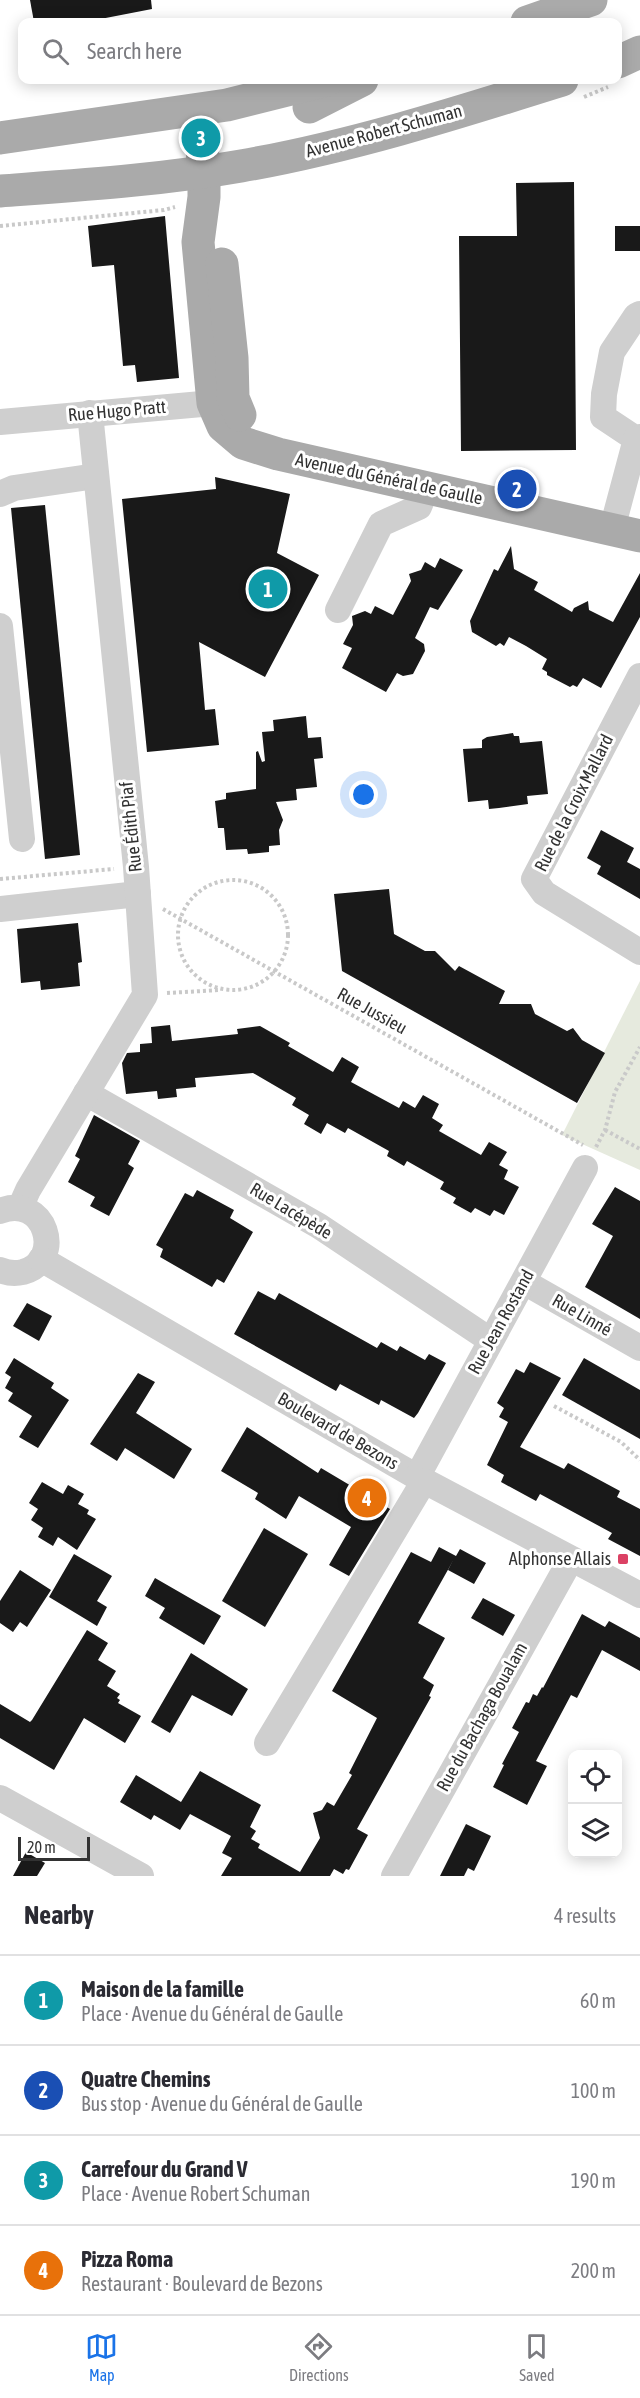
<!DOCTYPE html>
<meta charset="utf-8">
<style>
body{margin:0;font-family:"Asap Condensed",sans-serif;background:#f2f2f3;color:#2b2b33}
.controls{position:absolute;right:18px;bottom:18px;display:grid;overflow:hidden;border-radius:12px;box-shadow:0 3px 15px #0003}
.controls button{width:54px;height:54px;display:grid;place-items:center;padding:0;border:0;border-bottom:2px solid #e1e1e2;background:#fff;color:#2b2b33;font:30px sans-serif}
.scale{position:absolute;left:18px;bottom:15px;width:72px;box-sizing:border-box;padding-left:6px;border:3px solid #323232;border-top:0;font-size:16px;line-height:21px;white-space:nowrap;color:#323232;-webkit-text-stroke:4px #fff;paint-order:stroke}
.you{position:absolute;left:364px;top:795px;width:21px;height:21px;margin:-15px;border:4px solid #fff;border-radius:50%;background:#1a73e8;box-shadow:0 0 0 9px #1a73e833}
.badge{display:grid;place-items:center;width:39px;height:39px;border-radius:50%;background:#1a73e8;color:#fff;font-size:20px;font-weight:700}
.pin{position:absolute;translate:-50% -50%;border:3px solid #fff;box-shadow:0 2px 6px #0006}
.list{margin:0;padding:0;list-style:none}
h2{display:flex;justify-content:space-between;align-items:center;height:78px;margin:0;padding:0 24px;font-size:26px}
h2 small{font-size:20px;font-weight:400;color:#7c7c81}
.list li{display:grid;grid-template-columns:39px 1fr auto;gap:18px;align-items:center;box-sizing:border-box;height:90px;padding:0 24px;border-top:2px solid #e1e1e2}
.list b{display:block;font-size:22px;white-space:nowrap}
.list p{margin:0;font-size:20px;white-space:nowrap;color:#7c7c81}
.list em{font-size:20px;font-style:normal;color:#7c7c81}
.icon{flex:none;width:33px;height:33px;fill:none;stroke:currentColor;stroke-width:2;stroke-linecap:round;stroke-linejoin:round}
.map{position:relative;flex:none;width:640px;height:1876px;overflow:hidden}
.search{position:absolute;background:#fff;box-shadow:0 3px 15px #0003;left:18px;right:18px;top:18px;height:66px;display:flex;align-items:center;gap:15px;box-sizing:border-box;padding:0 21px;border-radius:12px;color:#7c7c81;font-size:22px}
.sheet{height:438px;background:#fff}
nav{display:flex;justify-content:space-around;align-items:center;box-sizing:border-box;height:84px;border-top:2px solid #e1e1e2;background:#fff;font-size:16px;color:#7c7c81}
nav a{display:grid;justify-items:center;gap:3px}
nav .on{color:#1a73e8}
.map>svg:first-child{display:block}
.green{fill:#e6eade}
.building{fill:#191919}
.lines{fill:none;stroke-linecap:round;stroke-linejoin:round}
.path{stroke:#c9c9c9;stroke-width:4;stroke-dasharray:3 3;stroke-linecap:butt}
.minor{stroke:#cfcfcf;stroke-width:26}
.major{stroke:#aaa;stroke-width:33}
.poi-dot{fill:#db4164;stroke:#fff;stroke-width:2}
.labels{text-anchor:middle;stroke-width:6;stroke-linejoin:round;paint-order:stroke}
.street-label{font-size:18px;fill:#323232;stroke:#fff}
.poi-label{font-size:18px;fill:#323232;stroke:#fff;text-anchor:end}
</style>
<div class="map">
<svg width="640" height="1876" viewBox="0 0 640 1876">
<rect width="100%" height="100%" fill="#fff"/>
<path class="green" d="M640 981V1170L562 1135Z"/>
<g class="building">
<path d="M30 0H151L152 9 85 22H34Z"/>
<path d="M574 182 576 450 461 451 459 236H517L516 183Z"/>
<path d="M165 216 179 378 137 382 135 365 123 366 114 265 92 267 88 226Z"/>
<rect x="615" y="226" width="25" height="25"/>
<path d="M215 477 290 494 277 553 319 575 265 677 199 642 205 710 215 709 219 745 147 752 122 499 216 489Z"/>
<path d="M45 505 80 855 45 859 11 508Z"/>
<path d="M511 546 514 569 538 582 534 590 572 612 574 608 588 601 589 610 613 622 640 573V617L601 688 583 678 577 687 573 685 570 687 547 675V672L542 669 547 659 526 646 509 637 504 646 500 643 496 646 472 632 470 621 494 569 498 571Z"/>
<path d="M440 558 463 570 438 610 430 607 415 638 424 644 425 651 413 674 403 676 397 673 386 692 342 668 352 648 343 644 353 625 352 616 365 611 371 614 375 606 393 615 411 581 409 574 421 570 425 562 435 568Z"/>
<path d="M306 716 308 738 321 737 323 758 314 759 317 787 296 789 297 800 276 802 283 820 279 830 280 845 269 846V852L248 854 247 849 226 850 224 828H218L215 801 226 799V793L256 789V752L258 751 262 762 265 761 262 732 274 731 273 720Z"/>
<path d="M513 733 514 736H519L520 743 542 741 548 794 527 796 528 804 499 808 489 809 488 800 468 802 463 749 482 748V740L487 737Z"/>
<path d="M601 830 634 848 627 862 640 869V899L597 874 601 866 587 858Z"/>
<path d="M389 889 394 934 425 951H435L455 971 459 966 505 991 499 1004H531L535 1014 567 1031 573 1028 582 1040 605 1053 577 1103 342 971 334 894Z"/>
<path d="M78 923 82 962 78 963 80 986 41 990 40 981 21 983 17 929Z"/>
<path d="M170 1025 172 1041 238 1034 237 1029 260 1026 290 1043 288 1046 333 1072 342 1057 359 1067 351 1082 399 1108 403 1101 415 1108 423 1095 439 1104 432 1118 443 1125 439 1131 481 1155 489 1142 507 1152 499 1165 508 1170 504 1179 519 1187 504 1215 494 1210 490 1216 475 1208 471 1213 453 1203 456 1198 440 1189 444 1182 407 1161 404 1166 387 1156 389 1151 348 1128 345 1133 327 1123 321 1134 304 1124 309 1115 292 1105 296 1098 253 1073 195 1078 196 1087 176 1089 177 1097 158 1099 157 1091 126 1094 122 1063 127 1053 140 1052V1044L152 1043 151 1027Z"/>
<path d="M94 1115 140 1141 128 1164 134 1168 109 1216 90 1206 95 1197 68 1182 80 1159 75 1156Z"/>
<path d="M615 1187 640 1201V1319L585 1287 613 1236 592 1224Z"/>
<path d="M197 1190 234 1210 230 1218 253 1232 224 1283 217 1279 212 1287 160 1257 163 1249 156 1245 185 1193 193 1197Z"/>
<path d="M258 1291 275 1300 279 1293 377 1348 381 1342 397 1351 400 1346 425 1360 429 1354 446 1363 418 1413 414 1418 381 1400 379 1405 340 1384 336 1391 234 1334Z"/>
<path d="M27 1303 52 1316 39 1341 13 1326Z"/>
<path d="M14 1358 54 1383 51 1388 69 1400 38 1448 19 1437 32 1416 8 1401 13 1393 5 1388 11 1377 5 1373Z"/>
<path d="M584 1358 640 1390V1439L562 1395Z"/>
<path d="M530 1362 561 1378 520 1447 564 1469 568 1463 620 1491 617 1497 640 1509V1556L608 1539 612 1533 540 1494 536 1501 501 1482 504 1475 487 1465 508 1422 499 1417 504 1408 497 1403 516 1369 524 1373Z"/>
<path d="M138 1373 155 1382 136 1413 192 1449 174 1479 125 1448 117 1461 90 1444Z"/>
<path d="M247 1427 318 1473 321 1468 390 1509 349 1576 329 1565 351 1527 299 1496 286 1519 255 1499 258 1493 221 1471Z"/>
<path d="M42 1482 63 1494 68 1485 84 1494 78 1504 89 1510 87 1514 96 1519 77 1550 58 1537 53 1546 38 1537 43 1528 31 1520 38 1509 29 1503Z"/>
<path d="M264 1528 308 1554 265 1627 222 1601Z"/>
<path d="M439 1547 456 1556 460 1549 486 1563 474 1584 448 1570 454 1559 418 1623 445 1638 423 1678 434 1685 429 1696 431 1697 357 1829 368 1835 349 1870 346 1869 343 1874 334 1869 330 1876H221L232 1858 222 1853 231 1836 190 1814 180 1830 154 1815 151 1820 120 1802 136 1775 181 1802 200 1771 261 1805 250 1827 256 1831 251 1839 260 1844 258 1848 300 1872 320 1838 313 1813 322 1810 327 1802 334 1806 352 1775 349 1773 377 1718 332 1691 411 1552 431 1562Z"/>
<path d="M74 1554 112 1576 97 1601 107 1607 97 1626 49 1597Z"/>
<path d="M20 1570 51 1590 27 1627 20 1622 13 1632 0 1623V1601Z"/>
<path d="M155 1578 221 1616 204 1645 159 1618 165 1608 145 1596Z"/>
<path d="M483 1598 515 1615 503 1636 471 1618Z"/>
<path d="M582 1614 605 1627 609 1621 640 1638V1671L602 1650 577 1698 571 1695 536 1761 547 1766 527 1805 493 1787 504 1765 502 1764 519 1732 512 1728 526 1702 529 1703 533 1694 537 1696 542 1687 543 1688Z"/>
<path d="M87 1630 108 1643 98 1660 116 1671 107 1686 120 1694 117 1698 120 1700 118 1703 141 1716 125 1743 84 1718 54 1770 0 1738V1704L30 1722 32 1720Z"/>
<path d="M191 1653 248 1689 232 1716 192 1695 170 1733 151 1722Z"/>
<path d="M466 1824 491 1836 474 1871 468 1868 464 1876H440Z"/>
<path d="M26 1852 45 1863 37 1876H13Z"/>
</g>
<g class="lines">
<g class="path">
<path d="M584 97 608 87"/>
<path d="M0 226 164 210 175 207"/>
<path d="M0 879 114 869"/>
<circle cx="233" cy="935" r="55"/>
<path d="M163 909 583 1145"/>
<path d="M167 993 220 990"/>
<path d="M605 1130 640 1149"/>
<path d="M596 1147 605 1130 615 1092 640 1047"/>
<path d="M554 1406 621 1442 640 1460"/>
</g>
<g class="minor">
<path d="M640 314 636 316 612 352 604 394 603 417 636 439 640 437"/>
<path d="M0 422 213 403 229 399"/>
<path d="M0 494 14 488 96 476"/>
<path d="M612 529 636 439"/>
<path d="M338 610 381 524 419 507 427 487"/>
<path d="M0 626 22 839"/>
<path d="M640 676 534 879 544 893 640 952"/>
<path d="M0 909 138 894"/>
<path d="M86 1093 319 1226 490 1340"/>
<path d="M20 1208 28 1190 145 995 136 867 90 413"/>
<path d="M0 1211C45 1193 66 1260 23 1272 15 1274 7 1273 0 1270"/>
<path d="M41 1259 417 1477 640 1595"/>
<path d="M524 1282 640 1348"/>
<path d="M417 1477 585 1168"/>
<path d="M267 1743 424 1481"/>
<path d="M0 1798 141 1876"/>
<path d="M394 1876 571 1559"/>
</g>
<g class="major">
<path d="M527 22 591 0"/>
<path d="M618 62 640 52"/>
<path d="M309 107 362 80"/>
<path d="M193 111 201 138 204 172V197L198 242 213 403 223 426 243 443 278 454 640 536"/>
<path d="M0 138 227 105 327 80"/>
<path d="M0 191C81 185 161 180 241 166 350 147 457 113 562 80"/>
<path d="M222 264 232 358 233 398 240 415"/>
</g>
</g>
<rect class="poi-dot" x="617" y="1553" width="12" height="12" rx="3"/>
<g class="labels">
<g class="street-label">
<text transform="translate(384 131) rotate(-15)" y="6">Avenue Robert Schuman</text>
<text transform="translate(117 411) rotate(-5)" y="6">Rue Hugo Pratt</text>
<text transform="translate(389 479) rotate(12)" y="6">Avenue du Général de Gaulle</text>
<text transform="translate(574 803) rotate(-63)" y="6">Rue de la Croix Mallard</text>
<text transform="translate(131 827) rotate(-96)" y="6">Rue Édith Piaf</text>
<text transform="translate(372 1011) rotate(29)" y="6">Rue Jussieu</text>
<text transform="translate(291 1211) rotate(31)" y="6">Rue Lacépède</text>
<text transform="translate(582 1315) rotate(30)" y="6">Rue Linné</text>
<text transform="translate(501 1322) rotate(-61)" y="6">Rue Jean Rostand</text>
<text transform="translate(338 1431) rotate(30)" y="6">Boulevard de Bezons</text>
<text transform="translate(482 1717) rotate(-61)" y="6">Rue du Bachaga Boualam</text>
</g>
<g class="poi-label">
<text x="611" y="1565">Alphonse Allais</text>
</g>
</g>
</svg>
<div class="controls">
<button><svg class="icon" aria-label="locate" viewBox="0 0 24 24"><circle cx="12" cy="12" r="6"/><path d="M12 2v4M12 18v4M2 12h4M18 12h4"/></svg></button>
<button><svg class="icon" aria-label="layers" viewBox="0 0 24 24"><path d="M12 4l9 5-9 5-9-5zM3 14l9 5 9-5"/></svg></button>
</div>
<div class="scale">20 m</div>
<div class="you"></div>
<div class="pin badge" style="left:268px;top:589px;background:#0f9aa8">1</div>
<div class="pin badge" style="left:517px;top:489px;background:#1a4fb4">2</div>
<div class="pin badge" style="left:201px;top:138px;background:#0f9aa8">3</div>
<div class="pin badge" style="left:367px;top:1498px;background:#e8710a">4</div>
<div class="search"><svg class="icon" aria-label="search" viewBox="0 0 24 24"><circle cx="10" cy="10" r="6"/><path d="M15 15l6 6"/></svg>Search here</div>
</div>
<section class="sheet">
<h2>Nearby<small>4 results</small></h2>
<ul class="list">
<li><span class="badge" style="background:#0f9aa8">1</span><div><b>Maison de la famille</b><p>Place · Avenue du Général de Gaulle</p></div><em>60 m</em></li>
<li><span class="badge" style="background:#1a4fb4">2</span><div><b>Quatre Chemins</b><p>Bus stop · Avenue du Général de Gaulle</p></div><em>100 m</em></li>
<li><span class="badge" style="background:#0f9aa8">3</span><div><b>Carrefour du Grand V</b><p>Place · Avenue Robert Schuman</p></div><em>190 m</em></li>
<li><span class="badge" style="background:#e8710a">4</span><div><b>Pizza Roma</b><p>Restaurant · Boulevard de Bezons</p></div><em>200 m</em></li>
</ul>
</section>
<nav>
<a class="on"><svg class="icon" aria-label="map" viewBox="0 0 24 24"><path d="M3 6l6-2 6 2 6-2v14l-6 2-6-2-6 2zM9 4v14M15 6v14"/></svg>Map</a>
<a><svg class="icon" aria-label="directions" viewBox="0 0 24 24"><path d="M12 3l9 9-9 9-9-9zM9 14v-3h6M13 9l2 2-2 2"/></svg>Directions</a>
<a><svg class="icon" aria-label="saved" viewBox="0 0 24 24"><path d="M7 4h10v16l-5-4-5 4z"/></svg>Saved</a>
</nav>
